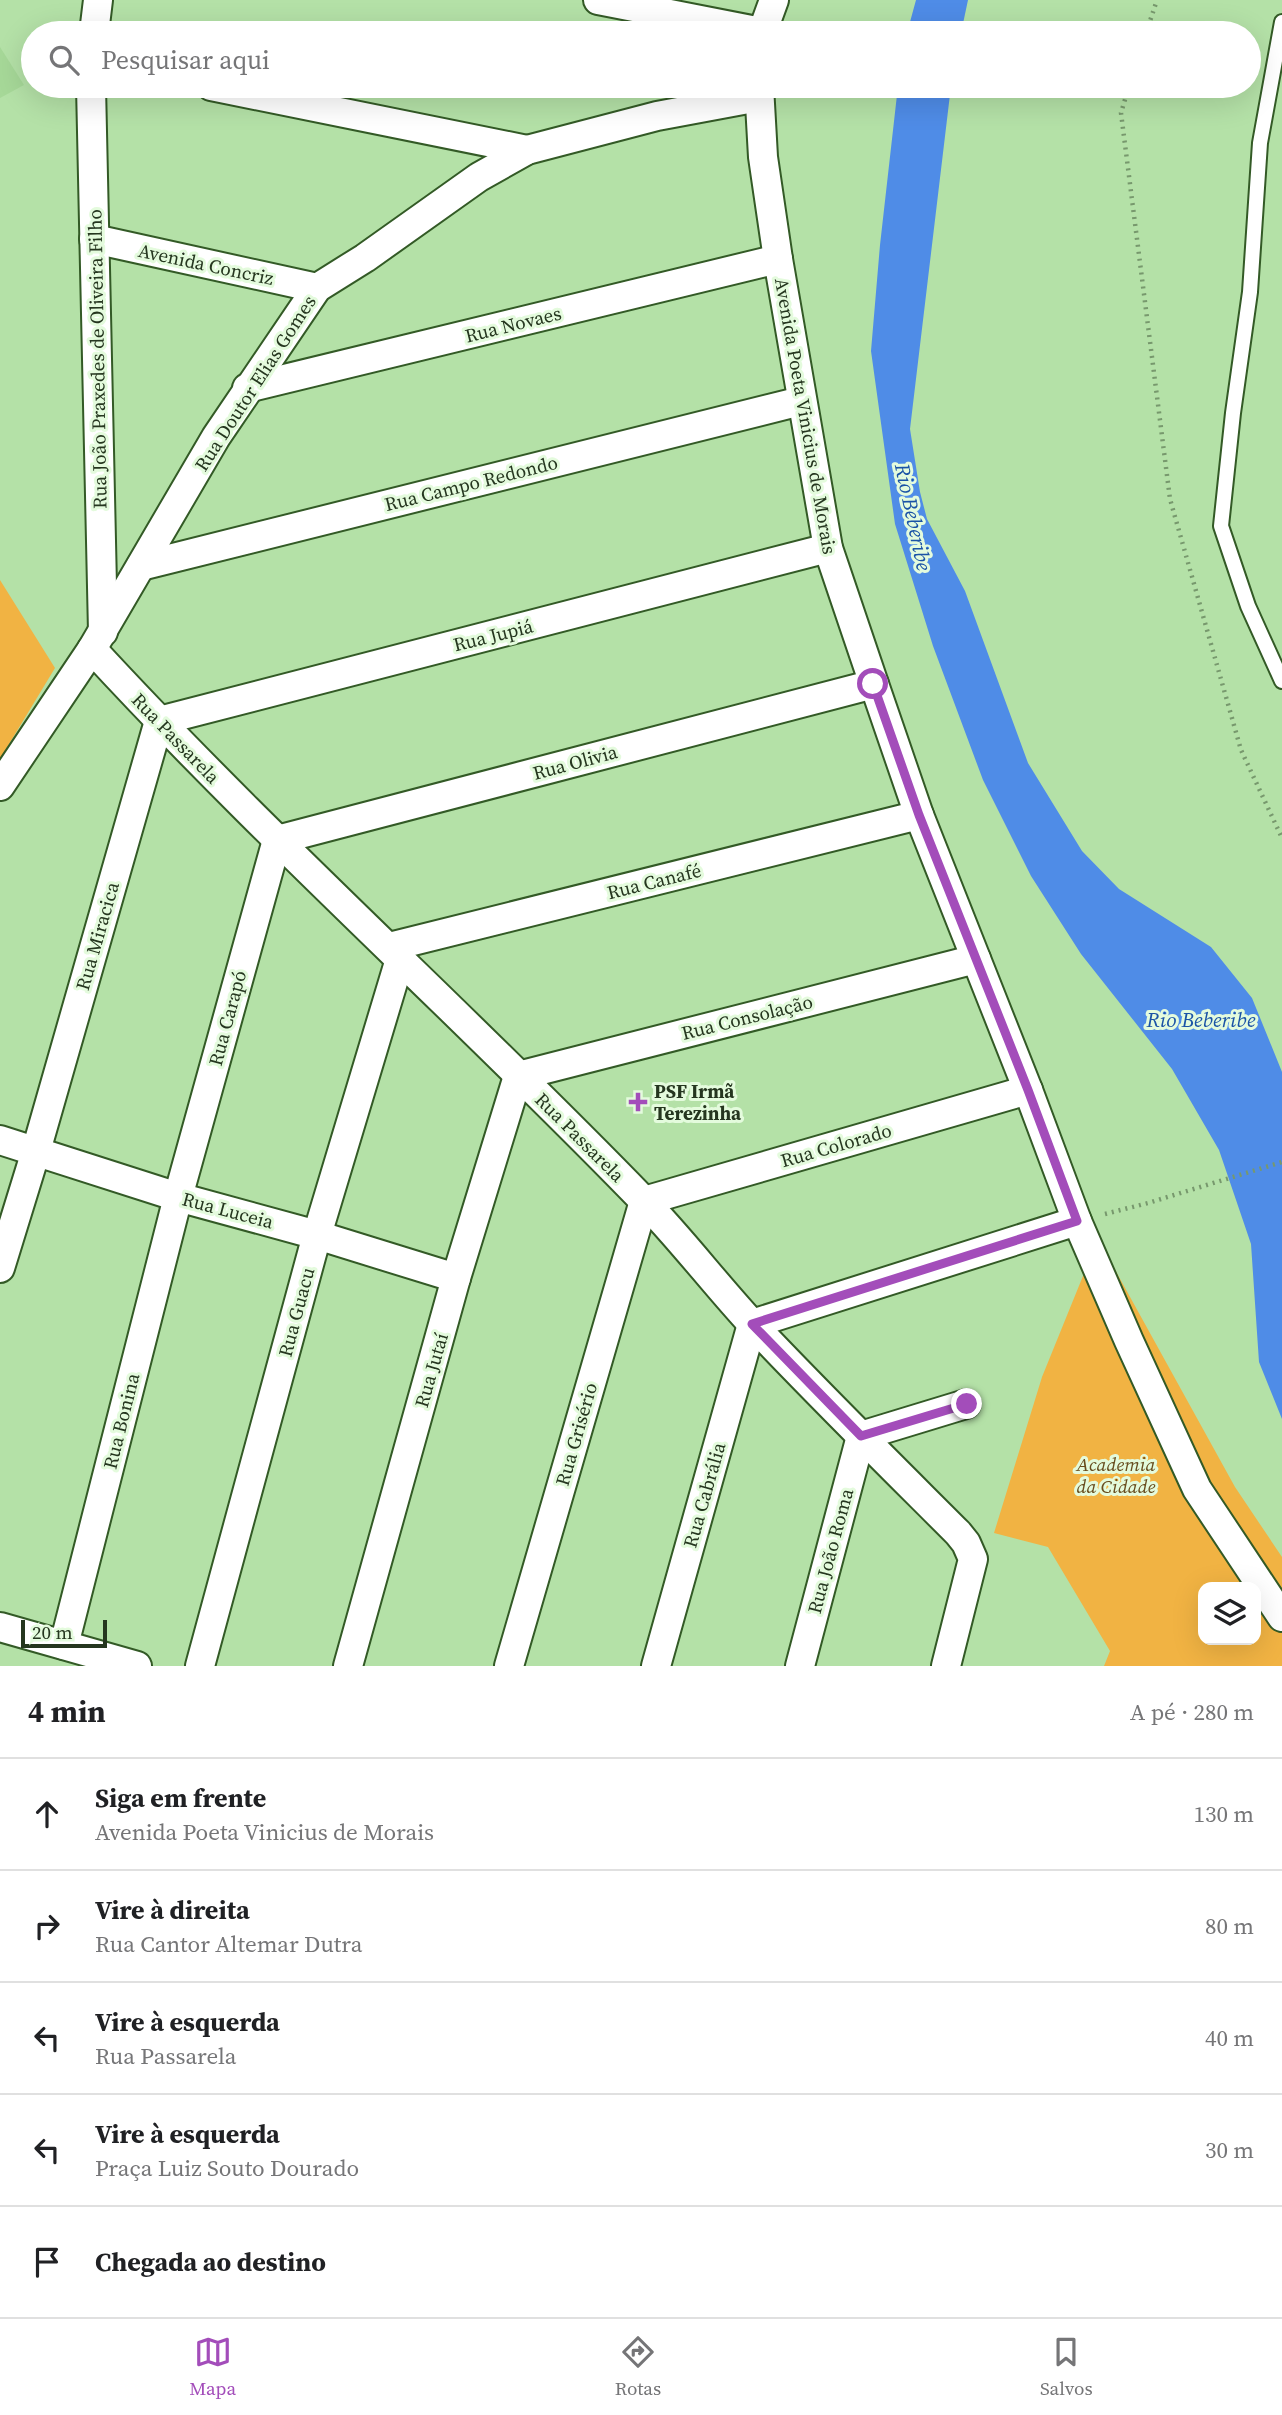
<!DOCTYPE html>
<html lang="pt">
<meta charset="utf-8">
<style>
body{margin:0;font-family:"Source Serif 4",serif;background:#f2f2f2;color:#202124}
.controls{position:absolute;right:21px;bottom:21px;display:grid;overflow:hidden;border-radius:14px;box-shadow:0 7px 28px #0002}
.controls button{width:63px;height:63px;display:grid;place-items:center;padding:0;border:0;border-bottom:2px solid #e0e0e0;background:#fff;color:#202124;font:35px sans-serif}
.scale{position:absolute;left:21px;bottom:18px;width:86px;box-sizing:border-box;padding-left:7px;border:4px solid #25361f;border-top:0;font-size:19px;line-height:24px;white-space:nowrap;color:#25361f;-webkit-text-stroke:5px #e4fbdd;paint-order:stroke}
.stop{position:absolute;width:21px;height:21px;margin:-16px;border:5px solid #a34dba;border-radius:50%;background:#fff}
.stop.end{background:#a34dba;border-color:#fff;box-shadow:0 2px 7px #0008}
.list{margin:0;padding:0;list-style:none}
h2{display:flex;justify-content:space-between;align-items:center;height:91px;margin:0;padding:0 28px;font-size:30px}
h2 small{font-size:23px;font-weight:400;color:#757577}
.list li{display:grid;grid-template-columns:46px 1fr auto;gap:21px;align-items:center;box-sizing:border-box;height:112px;padding:0 28px;border-top:2px solid #e0e0e0}
.list b{display:block;font-size:26px;white-space:nowrap}
.list p{margin:0;font-size:23px;white-space:nowrap;color:#757577}
.list em{font-size:23px;font-style:normal;color:#757577}
.icon{flex:none;width:38px;height:38px;fill:none;stroke:currentColor;stroke-width:2;stroke-linecap:round;stroke-linejoin:round}
.map{position:relative;flex:none;width:1282px;height:1666px;overflow:hidden}
.search{position:absolute;background:#fff;box-shadow:0 7px 28px #0002;left:21px;right:21px;top:21px;height:77px;display:flex;align-items:center;gap:18px;box-sizing:border-box;padding:0 24px;border-radius:38px;color:#757577;font-size:26px}
.sheet{height:651px;background:#fff}
nav{display:flex;justify-content:space-around;align-items:center;box-sizing:border-box;height:98px;border-top:2px solid #e0e0e0;background:#fff;font-size:19px;color:#757577}
nav a{display:grid;justify-items:center;gap:4px}
nav .on{color:#a34dba}
.map>svg:first-child{display:block}
.built{fill:#a6d898}
.green{fill:#f1b343;fill-rule:evenodd}
.water{fill:#4f8ce7}
.lines{fill:none;stroke-linecap:round;stroke-linejoin:round}
.service-casing{stroke:#335a26;stroke-width:18}
.minor-casing{stroke:#335a26;stroke-width:32}
.path{stroke:#77986d;stroke-width:4.5;stroke-dasharray:2 5;stroke-linecap:butt}
.service{stroke:#fff;stroke-width:14}
.minor{stroke:#fff;stroke-width:28}
.route{stroke:#a34dba;stroke-width:9}
.poi-dot{fill:#a34dba;stroke:#e4fbdd;stroke-width:2.5}
.labels{text-anchor:middle;stroke-width:6;stroke-linejoin:round;paint-order:stroke}
.street-label{font-size:19px;fill:#25361f;stroke:#e4fbdd}
.poi-label{font-size:19px;font-weight:bold;fill:#25361f;stroke:#e4fbdd;text-anchor:start}
.park-label{font-size:19px;font-style:italic;fill:#684d1e;stroke:#e4fbdd}
.water-label{font-size:21px;font-style:italic;fill:#1a53a6;stroke:#e4fbdd}
</style>
<div class="map">
<svg width="1282" height="1666" viewBox="0 0 1282 1666">
<rect width="100%" height="100%" fill="#b4e1a7"/>
<path class="built" d="M0 47 24 85 0 98Z"/>
<g class="green">
<path d="M0 580 55 668 0 759Z"/>
<path d="M1098 1239 1235 1487 1282 1557V1666H1104L1110 1651 1048 1547 994 1533 1042 1377ZM1203 1587H1256V1640H1203Z"/>
</g>
<g class="water">
<path d="M916 0H968L961 33H907Z"/>
<path d="M898 86H951L910 429 920 492 927 519 965 591 1028 763 1082 851 1119 889 1211 947 1252 998 1280 1067 1282 1072V1419L1259 1362 1251 1244 1219 1150 1172 1069 1081 954 1031 876 983 780 933 646 895 524 871 351 880 245Z"/>
</g>
<g class="lines">
<defs>
<path id="service" d="M1282 22 1260 143 1250 292 1233 413 1221 526 1248 606 1282 681"/>
<g id="minor">
<path d="M598 0 762 32"/>
<path d="M94 33 98 0"/>
<path d="M762 33 774 0"/>
<path d="M91 86 103 632"/>
<path d="M211 86 527 150"/>
<path d="M759 86 763 157 778 259 828 548 874 684 919 815 1028 1090 1077 1221 1129 1341 1197 1489 1282 1617"/>
<path d="M94 239 317 288"/>
<path d="M247 388 778 259"/>
<path d="M141 566 801 401"/>
<path d="M92 649C268 840 462 1013 642 1199 681 1239 715 1284 753 1325 820 1396 889 1464 958 1533L966 1543 973 1559 946 1666"/>
<path d="M0 786 92 649 216 437 317 288 365 258 479 177 527 150 657 116 759 97"/>
<path d="M389 947 919 815"/>
<path d="M0 1140 178 1197 317 1235 456 1278"/>
<path d="M0 1268 36 1151 159 721 828 548"/>
<path d="M0 1627 137 1666"/>
<path d="M64 1645 178 1197 277 840 874 684"/>
<path d="M200 1666 317 1235 400 959"/>
<path d="M348 1666 456 1278 518 1076 976 959"/>
<path d="M509 1666 644 1201 1028 1090"/>
<path d="M656 1666 752 1324 1077 1221"/>
<path d="M800 1666 861 1436 966 1404"/>
</g>
</defs>
<use href="#service" class="service-casing"/>
<use href="#minor" class="minor-casing"/>
<g class="path">
<path d="M1146 33 1157 0"/>
<path d="M1129 86 1121 113 1170 499 1241 750 1282 838"/>
<path d="M1105 1214 1148 1203 1282 1162"/>
</g>
<use href="#service" class="service"/>
<use href="#minor" class="minor"/>
</g>
<g class="lines">
<path class="route" d="M873 684 919 815 1028 1090 1077 1221 752 1324 861 1436 967 1404"/>
</g>
<path class="poi-dot" d="M634.5 1091.5h7v7h7v7h-7v7h-7v-7h-7v-7h7z"/>
<g class="labels">
<g class="street-label">
<text transform="translate(206 264) rotate(12)" y="7">Avenida Concriz</text>
<text transform="translate(513 324) rotate(-14)" y="7">Rua Novaes</text>
<text transform="translate(97 359) rotate(-91)" y="7">Rua João Praxedes de Oliveira Filho</text>
<text transform="translate(255 383) rotate(-57)" y="7">Rua Doutor Elias Gomes</text>
<text transform="translate(806 416) rotate(80)" y="7">Avenida Poeta Vinicius de Morais</text>
<text transform="translate(471 483) rotate(-14)" y="7">Rua Campo Redondo</text>
<text transform="translate(493 635) rotate(-14)" y="7">Rua Jupiá</text>
<text transform="translate(176 738) rotate(46)" y="7">Rua Passarela</text>
<text transform="translate(575 762) rotate(-15)" y="7">Rua Olivia</text>
<text transform="translate(654 881) rotate(-14)" y="7">Rua Canafé</text>
<text transform="translate(97 936) rotate(-74)" y="7">Rua Miracica</text>
<text transform="translate(747 1017) rotate(-14)" y="7">Rua Consolação</text>
<text transform="translate(227 1018) rotate(-75)" y="7">Rua Carapó</text>
<text transform="translate(580 1137) rotate(45)" y="7">Rua Passarela</text>
<text transform="translate(836 1145) rotate(-16)" y="7">Rua Colorado</text>
<text transform="translate(228 1210) rotate(15)" y="7">Rua Luceia</text>
<text transform="translate(296 1312) rotate(-75)" y="7">Rua Guacu</text>
<text transform="translate(431 1370) rotate(-74)" y="7">Rua Jutaí</text>
<text transform="translate(121 1421) rotate(-76)" y="7">Rua Bonina</text>
<text transform="translate(576 1434) rotate(-74)" y="7">Rua Grisério</text>
<text transform="translate(704 1495) rotate(-74)" y="7">Rua Cabrália</text>
<text transform="translate(830 1551) rotate(-75)" y="7">Rua João Roma</text>
</g>
<g class="poi-label">
<text x="654" y="1098">PSF Irmã<tspan x="654" dy="22">Terezinha</tspan></text>
</g>
<g class="park-label">
<text x="1116" y="1471">Academia<tspan x="1116" dy="22">da Cidade</tspan></text>
</g>
<g class="water-label">
<text transform="translate(913 517) rotate(78)" y="7">Rio Beberibe</text>
<text x="1201" y="1027">Rio Beberibe</text>
</g>
</g>
</svg>
<div class="controls">
<button><svg class="icon" aria-label="layers" viewBox="0 0 24 24"><path d="M12 4l9 5-9 5-9-5zM3 14l9 5 9-5"/></svg></button>
</div>
<div class="scale">20 m</div>
<div class="stop" style="left:873px;top:684px"></div>
<div class="stop end" style="left:967px;top:1404px"></div>
<div class="search"><svg class="icon" aria-label="search" viewBox="0 0 24 24"><circle cx="10" cy="10" r="6"/><path d="M15 15l6 6"/></svg>Pesquisar aqui</div>
</div>
<section class="sheet">
<h2>4 min<small>A pé · 280 m</small></h2>
<ul class="list">
<li><svg class="icon" aria-label="ahead" viewBox="0 0 24 24"><path d="M12 20V5M6 11l6-6 6 6"/></svg><div><b>Siga em frente</b><p>Avenida Poeta Vinicius de Morais</p></div><em>130 m</em></li>
<li><svg class="icon" aria-label="right" viewBox="0 0 24 24"><path d="M7 20v-9h11M14 6l5 5-5 5"/></svg><div><b>Vire à direita</b><p>Rua Cantor Altemar Dutra</p></div><em>80 m</em></li>
<li><svg class="icon" aria-label="left" viewBox="0 0 24 24"><path d="M17 20v-9H6M10 6l-5 5 5 5"/></svg><div><b>Vire à esquerda</b><p>Rua Passarela</p></div><em>40 m</em></li>
<li><svg class="icon" aria-label="left" viewBox="0 0 24 24"><path d="M17 20v-9H6M10 6l-5 5 5 5"/></svg><div><b>Vire à esquerda</b><p>Praça Luiz Souto Dourado</p></div><em>30 m</em></li>
<li><svg class="icon" aria-label="arrive" viewBox="0 0 24 24"><path d="M6 21V4h12l-3 4 3 4H6"/></svg><div><b>Chegada ao destino</b></div></li>
</ul>
</section>
<nav>
<a class="on"><svg class="icon" aria-label="map" viewBox="0 0 24 24"><path d="M3 6l6-2 6 2 6-2v14l-6 2-6-2-6 2zM9 4v14M15 6v14"/></svg>Mapa</a>
<a><svg class="icon" aria-label="directions" viewBox="0 0 24 24"><path d="M12 3l9 9-9 9-9-9zM9 14v-3h6M13 9l2 2-2 2"/></svg>Rotas</a>
<a><svg class="icon" aria-label="saved" viewBox="0 0 24 24"><path d="M7 4h10v16l-5-4-5 4z"/></svg>Salvos</a>
</nav>
